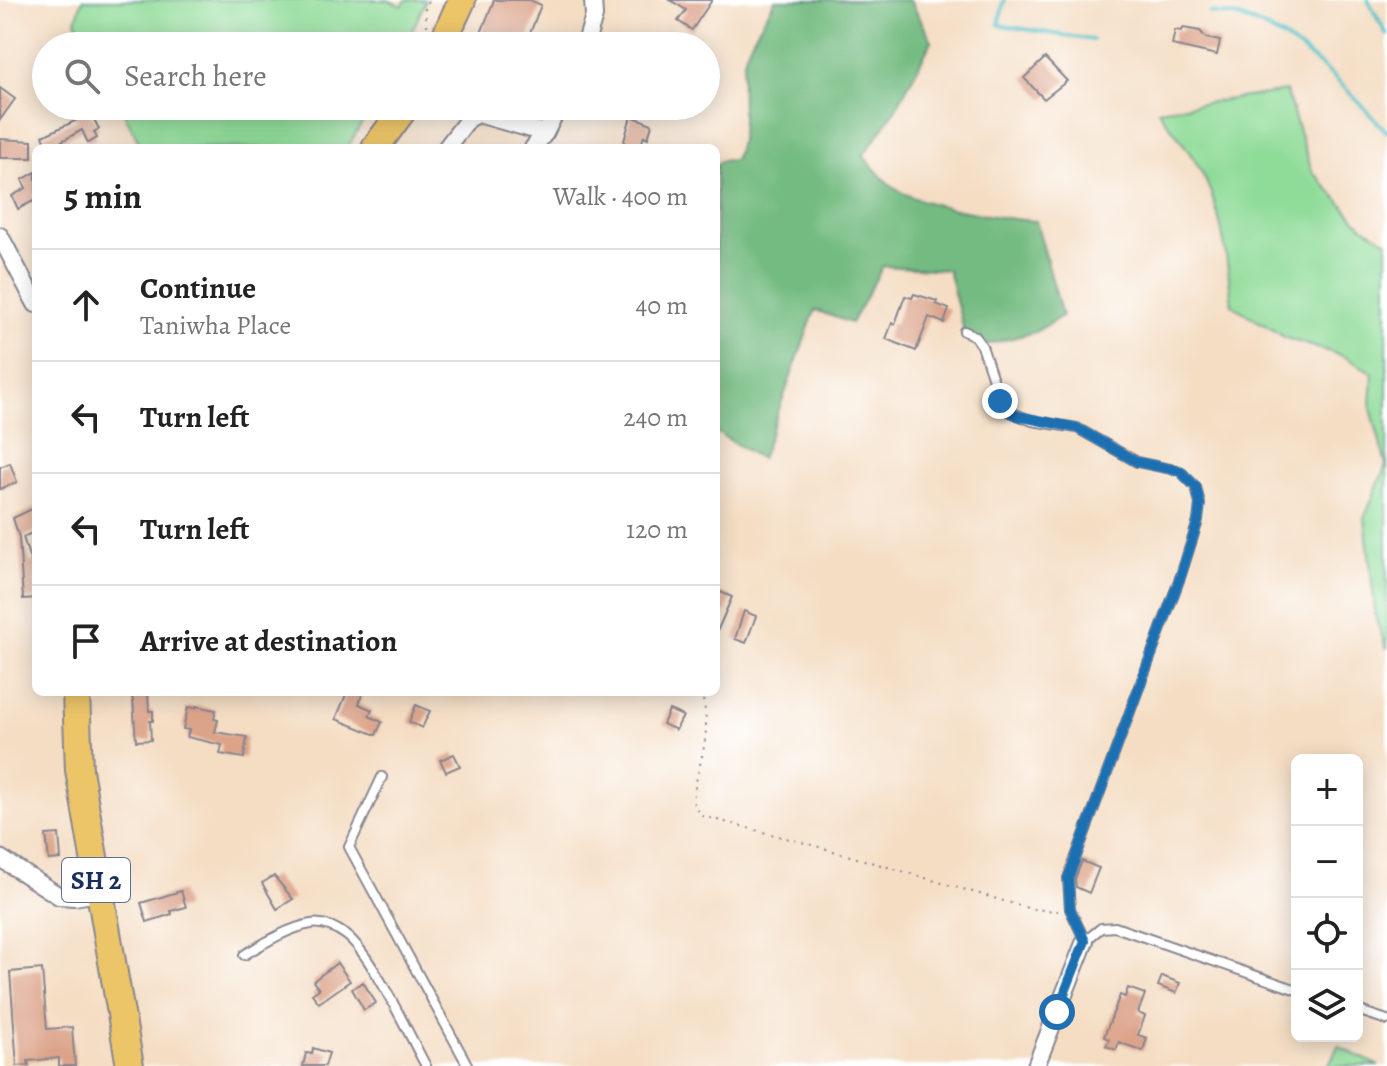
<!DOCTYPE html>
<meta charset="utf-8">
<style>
body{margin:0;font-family:Alegreya,serif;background:#f6f6f6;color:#222}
.controls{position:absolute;right:24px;bottom:24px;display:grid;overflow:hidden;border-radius:12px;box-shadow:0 4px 20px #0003}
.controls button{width:72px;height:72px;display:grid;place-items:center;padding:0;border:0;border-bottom:2px solid #e0e0e0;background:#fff;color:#222;font:40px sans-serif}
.stop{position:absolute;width:24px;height:24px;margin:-18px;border:6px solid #1f6fb2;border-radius:50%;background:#fff}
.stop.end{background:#1f6fb2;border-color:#fff;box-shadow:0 2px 8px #0008}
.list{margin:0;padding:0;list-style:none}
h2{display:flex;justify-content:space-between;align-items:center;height:104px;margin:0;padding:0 32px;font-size:34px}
h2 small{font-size:26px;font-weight:400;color:#767676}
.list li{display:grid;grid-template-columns:52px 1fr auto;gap:24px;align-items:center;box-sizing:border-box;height:112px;padding:0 32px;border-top:2px solid #e0e0e0}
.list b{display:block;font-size:30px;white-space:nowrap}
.list p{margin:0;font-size:26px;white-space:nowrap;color:#767676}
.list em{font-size:26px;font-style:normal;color:#767676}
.icon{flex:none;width:44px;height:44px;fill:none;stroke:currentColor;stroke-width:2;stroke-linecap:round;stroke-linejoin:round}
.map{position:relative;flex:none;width:1387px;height:1066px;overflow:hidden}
.search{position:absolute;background:#fff;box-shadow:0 4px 20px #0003;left:32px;top:32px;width:688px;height:88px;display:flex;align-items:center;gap:20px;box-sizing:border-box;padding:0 28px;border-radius:44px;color:#767676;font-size:30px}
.panel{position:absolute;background:#fff;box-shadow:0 4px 20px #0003;left:32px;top:144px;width:688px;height:552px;border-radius:12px}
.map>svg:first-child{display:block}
.green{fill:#8fdb98;stroke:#55857b;stroke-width:2}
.forest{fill:#73bb80;stroke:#47756f;stroke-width:2}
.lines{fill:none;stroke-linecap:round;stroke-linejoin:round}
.stream{stroke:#52c0c7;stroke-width:4}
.building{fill:#dca389}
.service-casing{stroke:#888690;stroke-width:12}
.minor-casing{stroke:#888690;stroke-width:20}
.trunk-casing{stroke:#888690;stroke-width:30}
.path{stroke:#888690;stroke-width:2;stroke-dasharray:2 6;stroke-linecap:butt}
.service{stroke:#fff;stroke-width:8}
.minor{stroke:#fff;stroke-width:16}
.trunk{stroke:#edc569;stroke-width:26}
.route{stroke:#1f6fb2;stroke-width:10}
.labels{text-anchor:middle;stroke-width:6;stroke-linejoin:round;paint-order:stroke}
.shield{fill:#fff;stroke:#5f6d8e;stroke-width:2}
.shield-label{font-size:26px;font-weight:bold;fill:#1b2f5e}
</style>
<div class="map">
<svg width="1387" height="1066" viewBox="0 0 1387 1066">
<rect width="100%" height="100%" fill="#fff"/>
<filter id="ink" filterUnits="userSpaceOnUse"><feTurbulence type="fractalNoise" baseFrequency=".0125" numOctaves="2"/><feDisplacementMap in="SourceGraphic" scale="16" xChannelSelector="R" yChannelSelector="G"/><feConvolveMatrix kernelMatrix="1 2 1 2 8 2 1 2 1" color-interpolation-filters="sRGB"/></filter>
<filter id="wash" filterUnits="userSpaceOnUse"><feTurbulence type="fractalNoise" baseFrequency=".006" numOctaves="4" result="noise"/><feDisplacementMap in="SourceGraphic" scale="32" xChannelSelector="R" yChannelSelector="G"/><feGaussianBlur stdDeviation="1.8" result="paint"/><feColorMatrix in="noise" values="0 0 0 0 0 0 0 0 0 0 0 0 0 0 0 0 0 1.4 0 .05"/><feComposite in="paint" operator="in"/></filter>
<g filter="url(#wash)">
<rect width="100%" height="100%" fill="#f4ddc3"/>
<g class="green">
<path d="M82 0H388L402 6 406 0H426L405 46H89L76 21Z"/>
<path d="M1286 91 1312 171 1362 226 1387 241V649L1376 620 1365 517 1386 465 1371 408 1373 373 1343 356 1286 338 1232 305C1227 257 1222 203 1195 161 1184 143 1170 127 1158 110Z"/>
<path d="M120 106H372L347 148H142Z"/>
<path d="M1338 1046 1379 1066H1328Z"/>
</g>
<path class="forest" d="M775 0H910L932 41 893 114 863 156C873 166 882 179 894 188 920 206 1003 219 1036 221L1062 316 1035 332 982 346 964 331 948 270 883 266 851 323 815 310 761 459 716 432V165L720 161 734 160C749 125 737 96 744 61 749 38 765 21 775 0Z"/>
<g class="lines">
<g class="stream">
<path d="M1004 0 999 25 1093 40"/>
<path d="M1368 0 1387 35"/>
<path d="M1210 13C1220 14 1232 15 1241 18 1302 38 1345 87 1387 132"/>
</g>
</g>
<g id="blocks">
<g class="building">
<path d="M494 0H530L541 5 525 46H476Z"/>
<path d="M670 0H712L692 30 678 21 686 10Z"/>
<path d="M1183 28 1200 31 1206 38 1220 41 1217 55 1172 45 1175 30 1182 31Z"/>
<path d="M1045 58 1067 81 1044 99 1024 78Z"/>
<path d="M0 88 15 99 0 120Z"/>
<path d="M69 106H87L99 129 94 132 97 138 88 143 82 130 62 141 66 148H50L43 136 77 120Z"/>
<path d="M631 116 652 124 648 138 644 136 640 148H622Z"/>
<path d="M0 139 32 141V158H0Z"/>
<path d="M36 172V207L33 201 18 209 12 196 26 188 22 180Z"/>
<path d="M914 294 937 301 936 304 949 309 944 323 929 317 916 351 886 339 892 323 895 324 905 296 912 298Z"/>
<path d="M10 463 17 482 0 489V467Z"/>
<path d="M36 507V531L23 537 31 563H36V598L23 599 19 537 13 518Z"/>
<path d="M716 590 732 597 716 634Z"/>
<path d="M744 611 756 616 746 643 735 639Z"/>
<path d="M129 692H148L149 711H153V721H150L151 740 136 741 133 700Z"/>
<path d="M347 692H363L359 704 372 710 369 716 382 722 376 735 336 719Z"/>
<path d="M416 705 430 711 422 728 409 722Z"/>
<path d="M196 706 216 710 214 719 218 720 215 732 247 737 244 758 220 754 222 745 187 737 189 730 183 729 188 707 196 708Z"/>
<path d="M669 710 683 716 676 730 663 724Z"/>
<path d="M454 754 460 766 446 772 440 760Z"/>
<path d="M59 834 61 859 49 860 46 835Z"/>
<path d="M1082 861 1099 868 1089 893 1076 887 1075 879Z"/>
<path d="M274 876 293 899 277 909 262 883Z"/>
<path d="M181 891 186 907 171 911 172 914 147 922 141 903Z"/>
<path d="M337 963 350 981 319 1003 312 994 319 989 313 981Z"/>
<path d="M42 969 47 1029 72 1027 75 1066H59V1058L28 1061 29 1065 17 1066 10 972Z"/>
<path d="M1162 976 1180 983 1176 993 1158 986Z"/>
<path d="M363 982 376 1003 364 1010 352 989Z"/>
<path d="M1128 988 1145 994 1138 1013 1145 1016 1138 1035 1147 1038 1143 1051 1119 1042 1116 1050 1106 1046 1109 1039 1104 1037 1120 995 1125 997Z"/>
<path d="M313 1048 329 1053 325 1066H303L306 1053 312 1054Z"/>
</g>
</g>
</g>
<g filter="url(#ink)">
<use href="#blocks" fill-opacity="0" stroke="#888690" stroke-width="2"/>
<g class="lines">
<defs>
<g id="service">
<path d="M964 331 975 336 982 346 1000 401 1006 410 1032 421 1077 428 1137 462 1180 471 1196 487 1200 504 1198 521 1181 575 1068 878 1070 909 1085 941 1101 928 1115 927 1297 990"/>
<path d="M382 777 349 847 468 1066"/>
<path d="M244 955C264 943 288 928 311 924 323 922 336 928 346 935 371 953 409 1035 426 1066"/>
<path d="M1357 1010 1387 1020"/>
</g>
<g id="minor">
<path d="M585 46 594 16 593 0"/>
<path d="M446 148 469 118 478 114 545 133"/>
<path d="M533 148 545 133 559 106"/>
<path d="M0 236 36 304"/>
<path d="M0 858 59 896 74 897 98 893"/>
<path d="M1036 1066 1085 941"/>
</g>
<g id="trunk">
<path d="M441 46 462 0"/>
<path d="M375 148 406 106"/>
<path d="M76 692 79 770 130 1066"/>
</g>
</defs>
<use href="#service" class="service-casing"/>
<use href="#minor" class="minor-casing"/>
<use href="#trunk" class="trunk-casing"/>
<g class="path">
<path d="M427 26 425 9 429 0"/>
<path d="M701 692C714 739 698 757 693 801L696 809 702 816 816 846 1031 909 1058 911"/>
</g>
<use href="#service" class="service"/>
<use href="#minor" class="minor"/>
<use href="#trunk" class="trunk"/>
</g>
</g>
<g class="lines" filter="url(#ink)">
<path class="route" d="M1000 401 1006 410 1018 416 1077 428 1137 462 1180 471 1196 487 1200 504 1198 521 1181 575 1068 878 1070 909 1085 941 1057 1012"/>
</g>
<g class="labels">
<rect class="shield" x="62" y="858" width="68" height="44" rx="6"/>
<g class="shield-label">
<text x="96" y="889">SH 2</text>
</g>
</g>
</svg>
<div class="controls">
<button>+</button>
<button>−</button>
<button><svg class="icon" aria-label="locate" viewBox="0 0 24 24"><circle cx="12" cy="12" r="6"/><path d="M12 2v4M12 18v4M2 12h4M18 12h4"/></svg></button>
<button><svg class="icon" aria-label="layers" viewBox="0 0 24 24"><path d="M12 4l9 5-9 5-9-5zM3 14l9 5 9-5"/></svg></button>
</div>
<div class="stop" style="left:1057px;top:1012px"></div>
<div class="stop end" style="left:1000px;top:401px"></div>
<div class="search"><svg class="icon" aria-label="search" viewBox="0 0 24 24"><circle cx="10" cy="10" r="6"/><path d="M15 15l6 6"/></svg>Search here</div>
<section class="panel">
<h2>5 min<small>Walk · 400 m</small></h2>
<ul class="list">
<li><svg class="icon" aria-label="ahead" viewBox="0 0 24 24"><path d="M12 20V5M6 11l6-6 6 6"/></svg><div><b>Continue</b><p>Taniwha Place</p></div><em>40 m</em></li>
<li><svg class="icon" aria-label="left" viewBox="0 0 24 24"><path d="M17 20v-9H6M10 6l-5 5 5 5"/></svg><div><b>Turn left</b></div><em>240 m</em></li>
<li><svg class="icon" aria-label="left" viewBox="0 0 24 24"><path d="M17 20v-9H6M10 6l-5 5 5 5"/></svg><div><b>Turn left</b></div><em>120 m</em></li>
<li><svg class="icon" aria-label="arrive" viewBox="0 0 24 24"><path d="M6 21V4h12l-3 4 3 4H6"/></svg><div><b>Arrive at destination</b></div></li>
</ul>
</section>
</div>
